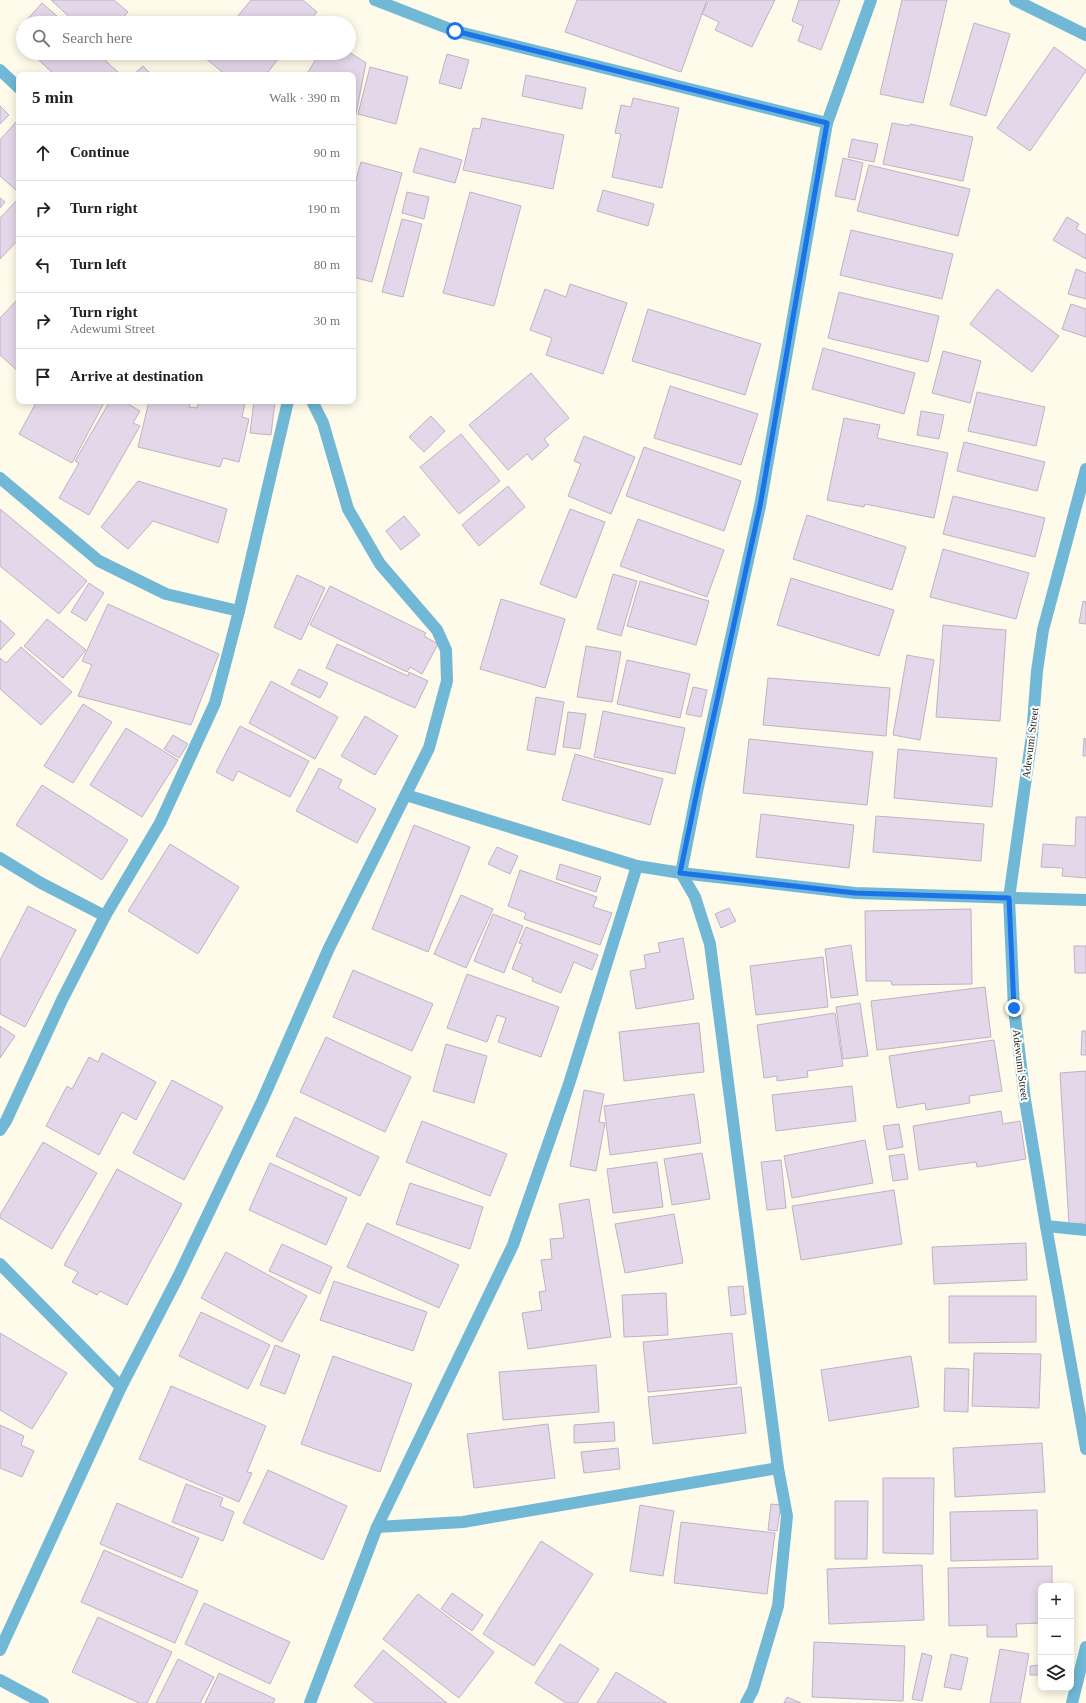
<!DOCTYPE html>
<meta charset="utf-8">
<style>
body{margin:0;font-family:Georgia,serif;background:#f6f6f6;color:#222}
.controls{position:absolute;right:12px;bottom:12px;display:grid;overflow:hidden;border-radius:8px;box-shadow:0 2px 10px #0003}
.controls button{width:36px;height:36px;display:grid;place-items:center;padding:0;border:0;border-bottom:1px solid #e0e0e0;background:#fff;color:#222;font:20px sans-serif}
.stop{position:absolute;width:12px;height:12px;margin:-9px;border:3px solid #1a73e8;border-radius:50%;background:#fff}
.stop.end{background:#1a73e8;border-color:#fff;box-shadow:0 1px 4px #0008}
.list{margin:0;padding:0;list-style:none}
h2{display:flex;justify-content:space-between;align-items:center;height:52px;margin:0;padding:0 16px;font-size:17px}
h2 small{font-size:13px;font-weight:400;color:#767676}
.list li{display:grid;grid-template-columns:26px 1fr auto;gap:12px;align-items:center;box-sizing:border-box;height:56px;padding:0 16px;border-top:1px solid #e0e0e0}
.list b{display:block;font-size:15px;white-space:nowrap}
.list p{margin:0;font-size:13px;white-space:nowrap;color:#767676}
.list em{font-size:13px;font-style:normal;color:#767676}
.icon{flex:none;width:22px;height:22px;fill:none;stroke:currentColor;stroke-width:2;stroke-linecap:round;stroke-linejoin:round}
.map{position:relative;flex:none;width:1086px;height:1703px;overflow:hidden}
.search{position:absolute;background:#fff;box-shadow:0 2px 10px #0003;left:16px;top:16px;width:340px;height:44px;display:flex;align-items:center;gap:10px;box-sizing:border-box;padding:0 14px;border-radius:22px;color:#767676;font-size:15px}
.panel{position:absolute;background:#fff;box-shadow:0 2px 10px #0003;left:16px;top:72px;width:340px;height:332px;border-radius:8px}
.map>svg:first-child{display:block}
.building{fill:#e4d7e9;stroke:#bfb2c4}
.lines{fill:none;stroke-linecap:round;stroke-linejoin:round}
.minor{stroke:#70b8d6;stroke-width:12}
.route{stroke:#1a73e8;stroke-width:5}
.labels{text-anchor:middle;stroke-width:4;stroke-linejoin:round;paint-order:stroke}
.street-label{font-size:11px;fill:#27261e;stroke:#fff}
</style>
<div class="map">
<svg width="1086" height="1703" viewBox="0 0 1086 1703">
<rect width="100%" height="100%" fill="#fefbea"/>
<g class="building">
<path d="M51 0H114L128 12 118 23H76Z"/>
<path d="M251 0H303L317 12 308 23H232Z"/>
<path d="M577 0H707L681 72 565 32Z"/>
<path d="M709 0H775L752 47 715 30 719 22 702 14Z"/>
<path d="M799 0H840L821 50 798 41 803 26 792 21Z"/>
<path d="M902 0H947L923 103 880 94Z"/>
<path d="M42 3 65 23H24Z"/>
<path d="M974 23 1010 34 986 116 950 105Z"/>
<path d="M23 24V36L17 30Z"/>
<path d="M1054 47 1086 70V71L1030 151 997 128Z"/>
<path d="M349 52 366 63 354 124 353 75H306L320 53Z"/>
<path d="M31 53H97L119 73 117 75H55Z"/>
<path d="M199 53H283L268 72 270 74 269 75H226Z"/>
<path d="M447 54 469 60 461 89 439 83Z"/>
<path d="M143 66 152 75H133Z"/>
<path d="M370 67 408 77 396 124 358 114Z"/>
<path d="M526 75 586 88 582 109 522 96Z"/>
<path d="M633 98 679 108 662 188 612 177 621 134 615 133 621 105 631 107Z"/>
<path d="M0 106 9 115 0 124Z"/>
<path d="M482 118 564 135 553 189 463 170 473 128 480 129Z"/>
<path d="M16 122 19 124V158L16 161 19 163V190L17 191 0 176V140Z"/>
<path d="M892 123 909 126 910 124 973 137 963 181 883 164Z"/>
<path d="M852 139 878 144 874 162 848 157Z"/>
<path d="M420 148 462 160 455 183 413 172Z"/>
<path d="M843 158 863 163 855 200 835 196Z"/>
<path d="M361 162 402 173 372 282 353 277V191Z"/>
<path d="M869 165 970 189 958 236 857 211Z"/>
<path d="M603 190 654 204 648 226 597 211Z"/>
<path d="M407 192 429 197 424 219 402 213Z"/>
<path d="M470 192 521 206 494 306 443 293Z"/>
<path d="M0 198 5 202 0 208Z"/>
<path d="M19 198V239L0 259V218Z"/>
<path d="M1067 217 1079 224 1076 229 1086 235V259L1053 240Z"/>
<path d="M402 219 422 224 403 297 382 292Z"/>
<path d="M851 230 953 254 942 299 840 275Z"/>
<path d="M1076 269 1086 273V299L1068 294Z"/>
<path d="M570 284 627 303 603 374 546 355 552 338 530 330 545 289 566 297Z"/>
<path d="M997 289 1059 336 1032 372 970 324Z"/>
<path d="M839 292 939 316 928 362 828 338Z"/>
<path d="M19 298V372L0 355V318Z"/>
<path d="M1071 304 1086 309V337L1062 329Z"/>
<path d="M648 309 761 344 745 395 632 361Z"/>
<path d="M823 348 915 373 904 414 812 389Z"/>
<path d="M943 351 981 361 970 403 932 393Z"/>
<path d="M531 373 569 418 544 439 549 445 532 460 527 454 508 470 469 425Z"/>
<path d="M670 386 758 414 741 465 654 438Z"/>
<path d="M977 392 1045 407 1036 446 968 431Z"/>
<path d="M37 401H105L72 463 19 434Z"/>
<path d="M110 401H123L140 411 133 423 140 426 89 515 59 498 79 463 75 461Z"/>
<path d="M149 401H191L189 407 197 408 199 401H235L245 403 242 417 249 419 239 462 223 458 220 467 138 447Z"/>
<path d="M254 401H275L271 435 250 433Z"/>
<path d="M921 411 944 415 939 439 917 435Z"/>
<path d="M431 416 445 431 424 452 409 437Z"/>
<path d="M844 418 880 425 877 438 948 453 934 518 865 504 864 507 827 500Z"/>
<path d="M461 434 500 481 459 514 420 467Z"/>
<path d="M584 436 635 457 611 514 568 496 581 464 574 461Z"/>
<path d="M964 442 1045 462 1037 491 957 471Z"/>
<path d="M644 447 741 481 724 531 626 496Z"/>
<path d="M138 481 227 509 218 543 153 521 128 549 101 527Z"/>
<path d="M508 486 525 507 479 546 462 525Z"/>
<path d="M953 496 1045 518 1035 557 943 534Z"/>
<path d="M0 509 87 581 59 614 0 566Z"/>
<path d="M570 509 605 522 576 598 540 584Z"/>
<path d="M807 515 906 547 892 590 793 559Z"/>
<path d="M404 516 420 535 401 550 386 531Z"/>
<path d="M638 519 724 550 707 597 620 566Z"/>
<path d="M943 549 1029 573 1016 619 930 597Z"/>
<path d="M613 574 637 581 621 636 597 629Z"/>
<path d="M297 575 325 588 301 640 274 627Z"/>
<path d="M791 578 894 610 879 656 777 625Z"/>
<path d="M640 581 709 601 696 645 627 626Z"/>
<path d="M89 583 104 593 86 621 71 612Z"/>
<path d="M330 586 426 633 424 636 438 644 422 674 410 667 407 672 310 625Z"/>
<path d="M501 599 565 619 545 688 480 669Z"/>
<path d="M1083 601 1086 602V624L1079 623Z"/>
<path d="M108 604 219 654 191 725 78 696 92 665 82 661Z"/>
<path d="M47 619 86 650 63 678 24 646Z"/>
<path d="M0 620 15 634 0 650Z"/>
<path d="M943 625 1006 630 1000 721 936 717Z"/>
<path d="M337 644 408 676 409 672 428 681 415 708 326 668Z"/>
<path d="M586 646 621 652 612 702 577 697Z"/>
<path d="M21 647 72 692 41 725 0 689V658L6 663Z"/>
<path d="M907 655 934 660 920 740 893 735Z"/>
<path d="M627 660 690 674 680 718 617 704Z"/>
<path d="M299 669 328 683 320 698 291 684Z"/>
<path d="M768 678 890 688 886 736 763 725Z"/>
<path d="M271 681 338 717 315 759 249 723Z"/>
<path d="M693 687 707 690 701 717 686 714Z"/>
<path d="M536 697 564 702 555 755 527 750Z"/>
<path d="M83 704 112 722 73 783 44 766Z"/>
<path d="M603 711 685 728 675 774 594 757Z"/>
<path d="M568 712 586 714 580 749 563 747Z"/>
<path d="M365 716 398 736 375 775 341 756Z"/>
<path d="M240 726 309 761 290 797 238 771 233 781 216 772Z"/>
<path d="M126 728 178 760 142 817 90 785Z"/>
<path d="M173 735 188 744 179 758 164 749Z"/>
<path d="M1084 738 1086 739V756H1083Z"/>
<path d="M749 739 873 752 867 805 743 793Z"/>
<path d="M898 749 997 758 992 807 894 798Z"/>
<path d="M575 754 663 779 650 825 562 800Z"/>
<path d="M319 768 342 780 338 788 376 809 357 843 296 811Z"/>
<path d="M42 785 128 840 102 880 16 825Z"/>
<path d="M761 814 854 825 849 868 756 857Z"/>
<path d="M876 816 984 824 981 861 873 852Z"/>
<path d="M1076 817H1086V878L1062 876 1063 868 1041 867 1043 844 1075 846Z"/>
<path d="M414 825 470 847 428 952 372 929Z"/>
<path d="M170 844 239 887 198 954 128 911Z"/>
<path d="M497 847 518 856 510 874 488 864Z"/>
<path d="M560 864 601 877 596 892 556 879Z"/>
<path d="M520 870 597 897 593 907 612 913 600 945 524 919 526 913 508 906Z"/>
<path d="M461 895 493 909 466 968 434 954Z"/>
<path d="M28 906 76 930 25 1027 0 1014V960Z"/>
<path d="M729 908 736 921 721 928 715 914Z"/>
<path d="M971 909 972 984 892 985 891 981H866L865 911Z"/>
<path d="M493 914 523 926 504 973 474 961Z"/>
<path d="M526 927 598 955 592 970 574 962 561 993 532 981 533 978 512 969 522 944 519 943Z"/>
<path d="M683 938 694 999 636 1009 630 971 646 968 644 955 660 952 658 943Z"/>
<path d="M851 945 858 995 831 998 825 949Z"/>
<path d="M1074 946H1086V973H1075Z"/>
<path d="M823 957 828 1007 756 1015 750 966Z"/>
<path d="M353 970 433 1004 412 1051 333 1017Z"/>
<path d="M467 974 559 1007 541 1057 498 1042 506 1018 497 1015 487 1042 447 1028Z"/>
<path d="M985 987 991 1037 877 1050 871 1001Z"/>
<path d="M860 1003 868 1056 843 1059 836 1007Z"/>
<path d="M835 1013 843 1066 807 1071 808 1077 777 1081V1076L764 1078 757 1025Z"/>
<path d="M699 1023 704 1072 624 1081 619 1032Z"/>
<path d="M0 1026 15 1036 0 1058Z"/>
<path d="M1082 1031H1086V1055H1081Z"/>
<path d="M326 1037 411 1077 385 1132 300 1092Z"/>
<path d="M994 1040 1002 1091 969 1096 970 1103 926 1110 925 1103 897 1108 889 1056Z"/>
<path d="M446 1044 487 1056 474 1103 433 1091Z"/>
<path d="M102 1053 156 1082 136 1120 122 1112 99 1155 46 1126 67 1086 72 1089 89 1057 98 1062Z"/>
<path d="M1086 1071V1223L1069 1224 1060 1073Z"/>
<path d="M172 1080 223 1107 184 1180 133 1153Z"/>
<path d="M852 1086 856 1121 776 1131 772 1095Z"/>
<path d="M584 1090 604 1094 599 1122 605 1123 596 1171 570 1166Z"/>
<path d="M694 1094 701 1143 610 1155 604 1106Z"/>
<path d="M1001 1111 1003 1124 1020 1121 1026 1159 977 1167 976 1162 919 1170 913 1126Z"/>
<path d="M295 1117 379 1157 360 1196 276 1156Z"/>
<path d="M422 1121 507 1154 490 1196 406 1162Z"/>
<path d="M899 1124 903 1147 887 1150 883 1126Z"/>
<path d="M865 1140 873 1183 792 1198 784 1156Z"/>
<path d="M43 1142 97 1173 52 1249 0 1218V1215Z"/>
<path d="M702 1153 710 1199 672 1205 664 1159Z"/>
<path d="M904 1154 908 1179 893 1181 889 1156Z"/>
<path d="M781 1160 786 1208 767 1210 761 1162Z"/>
<path d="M657 1162 663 1207 613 1213 607 1169Z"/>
<path d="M270 1163 347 1198 326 1245 249 1210Z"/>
<path d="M117 1169 182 1204 127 1305 100 1291 97 1295 72 1282 78 1272 64 1265Z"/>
<path d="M410 1183 483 1207 470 1249 396 1224Z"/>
<path d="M894 1190 902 1244 801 1260 792 1206Z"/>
<path d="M589 1199 611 1337 528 1349 522 1313 542 1310 539 1292 546 1291 541 1260 552 1259 550 1239 564 1238 559 1204Z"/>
<path d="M674 1214 683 1263 625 1273 615 1224Z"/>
<path d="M367 1223 459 1265 439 1308 347 1267Z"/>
<path d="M1026 1243 1027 1280 934 1284 932 1247Z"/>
<path d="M282 1244 332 1267 320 1294 269 1271Z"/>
<path d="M226 1252 307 1296 282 1342 201 1298Z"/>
<path d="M334 1281 427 1312 413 1351 320 1320Z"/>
<path d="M743 1286 746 1314 731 1316 728 1287Z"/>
<path d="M666 1293 668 1335 624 1337 622 1295Z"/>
<path d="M949 1296H1036V1342L949 1343Z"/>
<path d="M201 1312 270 1345 248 1389 179 1356Z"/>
<path d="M0 1333 67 1373 32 1429 0 1410Z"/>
<path d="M732 1333 737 1384 648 1392 643 1342Z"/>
<path d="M275 1345 300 1355 285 1394 260 1385Z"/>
<path d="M974 1353 1041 1354 1039 1408 972 1406Z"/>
<path d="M333 1356 412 1384 380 1472 301 1444Z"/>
<path d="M911 1356 919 1407 829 1421 821 1370Z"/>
<path d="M596 1365 599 1412 503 1420 499 1372Z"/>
<path d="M945 1368 969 1369 968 1412 944 1411Z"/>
<path d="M171 1386 266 1426 247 1472 252 1473 239 1502 139 1459Z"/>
<path d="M741 1387 746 1433 653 1444 648 1397Z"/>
<path d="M614 1422 615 1441 574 1443V1425Z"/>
<path d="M548 1424 555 1478 474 1488 467 1434Z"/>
<path d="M0 1425 24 1436 21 1445 34 1451 22 1477 0 1468Z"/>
<path d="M1042 1443 1045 1492 955 1497 953 1448Z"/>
<path d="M618 1448 620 1469 584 1473 581 1452Z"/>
<path d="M268 1470 347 1506 323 1560 243 1523Z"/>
<path d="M883 1478H934L933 1554 883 1553Z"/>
<path d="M186 1484 223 1498 220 1506 234 1512 223 1541 172 1522Z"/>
<path d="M835 1501H868L867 1559H835Z"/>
<path d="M117 1503 199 1538 182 1578 100 1544Z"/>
<path d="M771 1504 781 1505 777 1531 768 1530Z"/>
<path d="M640 1505 674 1511 663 1576 630 1571Z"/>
<path d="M1037 1510 1038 1559 951 1561 950 1512Z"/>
<path d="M681 1522 775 1533 767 1594 674 1583Z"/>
<path d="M541 1541 593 1574 534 1666 483 1634Z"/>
<path d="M104 1550 198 1591 175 1643 81 1602Z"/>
<path d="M922 1565 924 1620 829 1624 827 1569Z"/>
<path d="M1052 1566V1586H1041V1623L1016 1624 1017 1637H987V1625L949 1626 948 1568Z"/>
<path d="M452 1593 483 1615 472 1631 441 1609Z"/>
<path d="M418 1594 494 1652 459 1698 383 1639Z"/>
<path d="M204 1603 290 1642 270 1684 185 1644Z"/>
<path d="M98 1617 172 1652 147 1703H139L72 1672Z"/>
<path d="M814 1642 905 1646 903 1701 812 1697Z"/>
<path d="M560 1644 599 1669 577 1703H566L535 1683Z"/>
<path d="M1000 1649 1029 1654 1020 1703H990Z"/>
<path d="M383 1650 447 1703H375L354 1686Z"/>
<path d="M922 1653 932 1656 922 1701 912 1699Z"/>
<path d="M951 1654 968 1658 961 1690 944 1687Z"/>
<path d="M178 1659 214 1677 200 1703H156Z"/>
<path d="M1041 1665V1675H1030V1666Z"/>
<path d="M616 1672 667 1703H597Z"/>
<path d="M219 1673 275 1699 273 1703H205Z"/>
<path d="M787 1697 801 1703H784Z"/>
</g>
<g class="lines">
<g class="minor">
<path d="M375 0 455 31 827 123"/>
<path d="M1015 0 1086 35"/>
<path d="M0 70 19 88"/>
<path d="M1086 469 1043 630 1037 671 1032 735 1009 898 1014 1008 1025 1100 1046 1226 1086 1449"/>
<path d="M0 478 99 561 166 594 239 611"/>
<path d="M406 795 637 866 681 873 855 893 1086 900"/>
<path d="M0 858 41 883 105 916"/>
<path d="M0 1130 6 1121 62 1000 105 916 160 823 215 703 239 611 288 401"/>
<path d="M1046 1226 1086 1230"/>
<path d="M0 1264 121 1387"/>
<path d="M377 1527 463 1522 778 1468"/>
<path d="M0 1650 121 1387 178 1277 262 1101 329 948 429 748 447 681 446 650 437 630 380 564 348 509 323 423 312 401"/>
<path d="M0 1680 43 1703"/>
<path d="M310 1703 377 1527 513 1245 569 1084 637 866"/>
<path d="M746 1703 753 1690 778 1606 787 1516 778 1468 710 944 695 897 681 873 698 787 760 506 827 123 871 0"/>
<path d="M1072 1703 1086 1647"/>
</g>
</g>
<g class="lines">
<path class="route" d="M455 31 827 123 760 506 698 787 680 873 855 893 1009 898 1014 1008"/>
</g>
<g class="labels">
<g class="street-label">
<text transform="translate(1030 743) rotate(-83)" y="4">Adewumi Street</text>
<text transform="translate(1021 1065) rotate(83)" y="4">Adewumi Street</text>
</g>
</g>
</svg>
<div class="controls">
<button>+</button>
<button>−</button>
<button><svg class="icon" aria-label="layers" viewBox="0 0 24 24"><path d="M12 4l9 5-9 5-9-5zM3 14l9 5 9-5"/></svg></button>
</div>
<div class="stop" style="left:455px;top:31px"></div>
<div class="stop end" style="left:1014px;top:1008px"></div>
<div class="search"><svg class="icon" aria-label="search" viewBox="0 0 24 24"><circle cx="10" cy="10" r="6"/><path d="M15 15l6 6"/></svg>Search here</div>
<section class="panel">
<h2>5 min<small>Walk · 390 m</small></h2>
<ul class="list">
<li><svg class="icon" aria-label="ahead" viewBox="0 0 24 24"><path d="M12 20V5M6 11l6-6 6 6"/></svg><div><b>Continue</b></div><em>90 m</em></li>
<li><svg class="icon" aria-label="right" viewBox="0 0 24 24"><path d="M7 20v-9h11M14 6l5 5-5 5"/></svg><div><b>Turn right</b></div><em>190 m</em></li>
<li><svg class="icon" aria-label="left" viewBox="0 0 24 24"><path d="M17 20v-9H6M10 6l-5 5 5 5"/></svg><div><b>Turn left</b></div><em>80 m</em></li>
<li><svg class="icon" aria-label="right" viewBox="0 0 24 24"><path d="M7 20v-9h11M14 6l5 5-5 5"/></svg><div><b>Turn right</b><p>Adewumi Street</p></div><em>30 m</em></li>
<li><svg class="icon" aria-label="arrive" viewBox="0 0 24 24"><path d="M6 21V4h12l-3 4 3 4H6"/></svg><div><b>Arrive at destination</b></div></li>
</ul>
</section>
</div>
